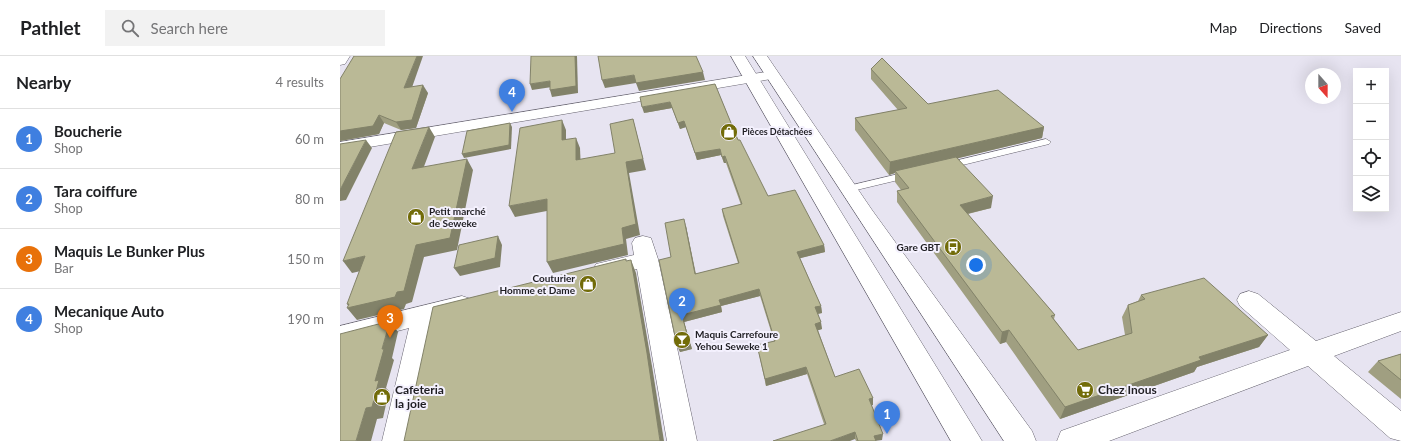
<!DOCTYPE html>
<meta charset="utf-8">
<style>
body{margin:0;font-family:Lato,sans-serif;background:#f2f2f2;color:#202124}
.controls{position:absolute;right:12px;top:12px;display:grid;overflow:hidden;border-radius:0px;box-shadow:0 4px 16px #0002}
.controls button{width:36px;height:36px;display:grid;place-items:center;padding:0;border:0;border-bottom:1px solid #e0e0e0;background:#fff;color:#202124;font:20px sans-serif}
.compass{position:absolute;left:965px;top:12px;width:36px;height:36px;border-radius:50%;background:#fff;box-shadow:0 4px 16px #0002;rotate:159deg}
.you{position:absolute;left:636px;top:209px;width:14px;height:14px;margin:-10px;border:3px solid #fff;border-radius:50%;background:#1a73e8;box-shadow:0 0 0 6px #1a73e833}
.badge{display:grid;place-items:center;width:26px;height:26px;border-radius:50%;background:#0f766e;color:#fff;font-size:13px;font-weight:700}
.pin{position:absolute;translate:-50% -33px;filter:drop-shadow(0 1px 2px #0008)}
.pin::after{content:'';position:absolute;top:21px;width:14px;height:12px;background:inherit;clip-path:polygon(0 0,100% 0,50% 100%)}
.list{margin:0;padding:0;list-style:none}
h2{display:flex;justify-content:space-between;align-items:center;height:52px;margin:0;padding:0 16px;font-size:17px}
h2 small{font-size:13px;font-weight:400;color:#757577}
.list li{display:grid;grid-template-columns:26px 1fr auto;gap:12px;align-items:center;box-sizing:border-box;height:60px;padding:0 16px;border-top:1px solid #e0e0e0}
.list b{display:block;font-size:15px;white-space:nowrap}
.list p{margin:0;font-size:13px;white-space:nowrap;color:#757577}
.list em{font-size:13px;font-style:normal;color:#757577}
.icon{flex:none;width:22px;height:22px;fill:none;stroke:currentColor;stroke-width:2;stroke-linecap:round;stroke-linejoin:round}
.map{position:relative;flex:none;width:1061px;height:385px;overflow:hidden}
header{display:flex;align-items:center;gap:24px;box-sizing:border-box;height:56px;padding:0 20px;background:#fff;border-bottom:1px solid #e0e0e0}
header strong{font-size:19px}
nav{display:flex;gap:22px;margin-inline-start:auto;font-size:14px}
.search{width:280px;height:36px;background:#f2f2f2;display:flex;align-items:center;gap:10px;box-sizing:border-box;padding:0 14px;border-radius:0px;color:#757577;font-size:15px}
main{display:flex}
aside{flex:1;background:#fff}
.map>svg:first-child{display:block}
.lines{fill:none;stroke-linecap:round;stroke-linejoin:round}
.service-casing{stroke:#66636f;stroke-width:1}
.minor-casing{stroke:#66636f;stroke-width:1}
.secondary-casing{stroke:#66636f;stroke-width:1}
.service{fill:#fff;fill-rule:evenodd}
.minor{fill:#fff;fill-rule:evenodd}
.secondary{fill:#fff;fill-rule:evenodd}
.wall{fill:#a09f81}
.shaded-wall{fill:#828269}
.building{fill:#bab996;stroke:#828269}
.labels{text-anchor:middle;stroke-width:4;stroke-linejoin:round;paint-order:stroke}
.far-poi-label{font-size:9px;font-weight:bold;fill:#1f1e23;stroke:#f4f1fe;text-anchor:start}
.poi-label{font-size:10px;font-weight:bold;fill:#1f1e23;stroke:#f4f1fe;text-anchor:start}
.near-poi-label{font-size:12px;font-weight:bold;fill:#1f1e23;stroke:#f4f1fe;text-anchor:start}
</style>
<header>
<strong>Pathlet</strong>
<div class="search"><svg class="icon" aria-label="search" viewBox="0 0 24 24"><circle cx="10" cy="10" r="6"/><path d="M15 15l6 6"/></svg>Search here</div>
<nav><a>Map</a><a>Directions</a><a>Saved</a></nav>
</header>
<main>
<aside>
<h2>Nearby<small>4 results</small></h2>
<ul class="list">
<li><span class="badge" style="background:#3f7fe0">1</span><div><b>Boucherie</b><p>Shop</p></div><em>60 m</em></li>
<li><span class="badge" style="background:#3f7fe0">2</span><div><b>Tara coiffure</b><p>Shop</p></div><em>80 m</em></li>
<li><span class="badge" style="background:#e8710a">3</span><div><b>Maquis Le Bunker Plus</b><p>Bar</p></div><em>150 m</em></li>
<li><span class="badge" style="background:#3f7fe0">4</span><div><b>Mecanique Auto</b><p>Shop</p></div><em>190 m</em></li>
</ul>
</aside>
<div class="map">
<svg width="1061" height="385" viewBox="0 0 1061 385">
<rect width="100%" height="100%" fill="#e7e4f1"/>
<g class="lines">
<defs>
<g id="service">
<path d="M706 83 711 86 709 88 606 113 601 110 602 108Z"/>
<path d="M571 115 575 116 576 118 575 120 508 136 503 133 504 131Z"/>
</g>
<g id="minor">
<path d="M0 0H10L5 8 0 9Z"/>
<path d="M432 15 437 16 439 19 437 22 0 96V86Z"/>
<path d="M303 180 311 182 318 203 357 385H327L297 213 264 222 256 220 253 214 256 208 294 199 292 187 295 182Z"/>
<path d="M909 235 918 238 976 285 1061 256V275L994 300 1061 355V385L1050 382 968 310 769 385H717L721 375 950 294 900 250 897 244 900 238Z"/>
<path d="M122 240 131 243 134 249 131 255 95 265 72 385H42L69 272 0 290V270Z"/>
</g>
<g id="secondary">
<path d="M391 0H405L642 385H611Z"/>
<path d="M413 0H427L532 154 692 375 696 385H664Z"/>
</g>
</defs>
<use href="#service" class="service-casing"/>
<use href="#minor" class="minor-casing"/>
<use href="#secondary" class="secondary-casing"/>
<use href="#service" class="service"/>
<use href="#minor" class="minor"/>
<use href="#secondary" class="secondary"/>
</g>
<g class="wall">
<path d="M531 13 588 48 704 71 702 82 618 102 651 152 628 158 715 259 714 263 738 294 785 279 782 261 788 249 798 245 801 239 928 279 919 291 857 311 854 316 720 363 666 286 660 288 557 146V135L561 134 555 126V117L549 119 515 74V62L558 54 531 23Z"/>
<path d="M375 28 398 84 428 140 484 189 485 196 460 202 481 250 482 257 478 258 482 273 478 274 495 321 533 342V349H531L542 384 516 385 515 383 484 368 467 318 426 330 417 289 434 285 420 240 381 250 382 256 344 266 352 293 340 296 331 201 346 170 356 218 398 207 383 160 382 153 401 149 386 107H384L381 99 357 104 346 71 340 73 332 52 304 57Z"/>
<path d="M72 31 88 37 76 72 61 74 44 67 39 78 0 85Z"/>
<path d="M1061 298V343L1028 316 1038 305Z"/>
</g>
<g class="shaded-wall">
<path d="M77 0H83L69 40 64 32Z"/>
<path d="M235 0H237L238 37 212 41 210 34Z"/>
<path d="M363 16 365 24 299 35 296 27 265 32 262 24 294 19Z"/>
<path d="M210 25 212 31 192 34 190 28Z"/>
<path d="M83 29 88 37 76 72 61 74 56 66Z"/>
<path d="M330 46 332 52 304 57 302 51Z"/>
<path d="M39 59 44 67 39 78 0 85V75Z"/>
<path d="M293 63 306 114 289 117 300 179 286 183 288 199 213 217 207 206 282 172 286 106Z"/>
<path d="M222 64 226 74V95L222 84Z"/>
<path d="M344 65 346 71 340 73 338 67Z"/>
<path d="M170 67 172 71 171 93 124 102 122 98Z"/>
<path d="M89 71 95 81 79 124 72 113Z"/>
<path d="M704 71 702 82 557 117 555 115V117L549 119 550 106Z"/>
<path d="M236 82 240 92 241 115 236 104Z"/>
<path d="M26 84 32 92 6 144 0 145V134Z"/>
<path d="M380 93 381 99 357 104 355 97Z"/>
<path d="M385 100 386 107H384L382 101Z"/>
<path d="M127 103 133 114 117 194 84 201 72 246 66 248 64 253 17 264 7 252H10L7 248 57 236 76 189Z"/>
<path d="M653 140 651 152 618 160 620 149Z"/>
<path d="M207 143 212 154 175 161 169 150Z"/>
<path d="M344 163 346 170 357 225 355 218Z"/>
<path d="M158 180 162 189 160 211 120 220 114 212Z"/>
<path d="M484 189 485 196 457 203V196Z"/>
<path d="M25 200 34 212 12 217 3 205Z"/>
<path d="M291 204 296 217 312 310 324 385H320Z"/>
<path d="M419 233 420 240 381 250 382 256 344 266 352 293 340 296 337 290 342 259 379 244Z"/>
<path d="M481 250 482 257 476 258 475 251Z"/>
<path d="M50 265 58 276 52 302 54 304 46 332 49 335 43 362 37 363 31 385H16L26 352 35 325 42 293Z"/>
<path d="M481 266 482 273 476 275 475 268Z"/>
<path d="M669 274 666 286 660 288 662 276Z"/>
<path d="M928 279 919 291 857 311 854 316 720 363 725 351 859 301Z"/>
<path d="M466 311 467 318 426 330 425 323Z"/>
<path d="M533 342V349L529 350V343Z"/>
<path d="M515 376V383L510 385H490Z"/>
<path d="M543 378 542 384 534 385V380Z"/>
</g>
<g class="building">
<path d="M14 0H77L64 32 83 29 72 64 56 66 39 59 33 70 0 75V23Z"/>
<path d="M191 0H235L236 30 210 34V25L190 28Z"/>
<path d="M258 0H356L363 16 296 27 294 19 262 24Z"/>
<path d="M542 2 588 48 658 34 704 71 550 106 515 62 567 52 531 13Z"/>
<path d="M375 28 398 84H400L428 140 455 134 484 189 457 196 481 250 475 251 481 266 475 268 495 321 519 313 533 342 529 343 543 378 534 380 536 385H518L515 376 490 385H433L486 368 466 311 425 323 417 289 435 285 419 233 379 244 381 249 342 259 349 286 337 290 319 204 331 201 325 167 344 163 355 218 399 207 382 153 402 148 385 100 382 101 380 93 355 97 344 65 338 67 330 46 302 51 300 41Z"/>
<path d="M293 63 303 103 286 106 296 168 282 172 284 188 207 206V143L169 150 180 72 222 64V84L236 82V104L275 97 270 68Z"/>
<path d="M170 67 169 89 122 98 127 75Z"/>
<path d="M89 71 72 113 127 103 110 182 76 189 64 235 57 236 55 241 7 252 9 248H7L25 200 3 205 56 76Z"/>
<path d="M26 84 0 134V88Z"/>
<path d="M616 101 653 140 620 149 715 259 711 260 738 294 792 277 788 249 805 243 801 239 864 222 928 279 859 301 861 304 725 351 669 274 662 276 557 135 569 132 555 115Z"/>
<path d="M158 180 155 202 114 212 119 189Z"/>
<path d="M286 203V205L291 204 307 297 320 385H64L93 251Z"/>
<path d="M50 265 42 293H44L35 325 39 324 32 351 26 352 16 385H0V278Z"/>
<path d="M1061 298V324L1038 305Z"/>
</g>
<defs>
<symbol id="shop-disc" viewBox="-11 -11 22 22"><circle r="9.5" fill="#726c09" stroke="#f4f1fe"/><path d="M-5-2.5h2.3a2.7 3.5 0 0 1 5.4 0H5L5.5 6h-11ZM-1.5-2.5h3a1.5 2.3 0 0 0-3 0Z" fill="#fff"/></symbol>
<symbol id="bus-disc" viewBox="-11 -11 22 22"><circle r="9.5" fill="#726c09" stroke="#f4f1fe"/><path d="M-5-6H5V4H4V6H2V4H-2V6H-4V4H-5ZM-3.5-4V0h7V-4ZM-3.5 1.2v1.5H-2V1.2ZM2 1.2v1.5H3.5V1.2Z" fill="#fff"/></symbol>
<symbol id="bar-disc" viewBox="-11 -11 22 22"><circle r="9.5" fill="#726c09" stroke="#f4f1fe"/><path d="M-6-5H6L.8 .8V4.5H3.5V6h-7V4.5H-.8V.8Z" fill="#fff"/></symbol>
<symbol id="supermarket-disc" viewBox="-11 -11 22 22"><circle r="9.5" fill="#726c09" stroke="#f4f1fe"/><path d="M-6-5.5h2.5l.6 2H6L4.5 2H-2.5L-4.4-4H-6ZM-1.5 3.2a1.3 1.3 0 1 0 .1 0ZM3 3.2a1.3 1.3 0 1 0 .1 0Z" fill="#fff"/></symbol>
</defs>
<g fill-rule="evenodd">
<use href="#shop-disc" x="379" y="66" width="20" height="20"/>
<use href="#shop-disc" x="66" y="151" width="20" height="20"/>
<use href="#bus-disc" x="603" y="181" width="20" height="20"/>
<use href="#shop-disc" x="238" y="218" width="20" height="20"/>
<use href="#bar-disc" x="332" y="274" width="20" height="20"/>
<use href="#supermarket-disc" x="735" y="324" width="20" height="20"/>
<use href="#shop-disc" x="32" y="331" width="20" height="20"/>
</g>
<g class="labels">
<g class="far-poi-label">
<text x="402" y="79">Pièces Détachées</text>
</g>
<g class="poi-label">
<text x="89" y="159">Petit marché<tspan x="89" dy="12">de Seweke</tspan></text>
<text x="600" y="195" text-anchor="end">Gare GBT</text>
<text x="235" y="226" text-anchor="end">Couturier<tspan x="235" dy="12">Homme et Dame</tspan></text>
<text x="355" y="282">Maquis Carrefoure<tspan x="355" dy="12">Yehou Seweke 1</tspan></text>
</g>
<g class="near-poi-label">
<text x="55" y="338">Cafeteria<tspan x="55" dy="14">la joie</tspan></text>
<text x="758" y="338">Chez Inous</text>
</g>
</g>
</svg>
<div class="controls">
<button>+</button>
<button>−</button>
<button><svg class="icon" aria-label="locate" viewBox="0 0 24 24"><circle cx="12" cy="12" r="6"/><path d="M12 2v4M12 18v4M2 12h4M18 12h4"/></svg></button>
<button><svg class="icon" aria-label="layers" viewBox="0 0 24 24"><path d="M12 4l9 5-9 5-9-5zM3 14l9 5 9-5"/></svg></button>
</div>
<svg class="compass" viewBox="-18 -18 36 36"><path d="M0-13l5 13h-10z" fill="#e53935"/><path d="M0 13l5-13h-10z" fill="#757577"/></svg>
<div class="you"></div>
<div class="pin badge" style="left:547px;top:378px;background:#3f7fe0">1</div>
<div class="pin badge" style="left:342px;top:265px;background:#3f7fe0">2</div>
<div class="pin badge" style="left:50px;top:282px;background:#e8710a">3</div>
<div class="pin badge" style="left:172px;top:56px;background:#3f7fe0">4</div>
</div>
</main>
